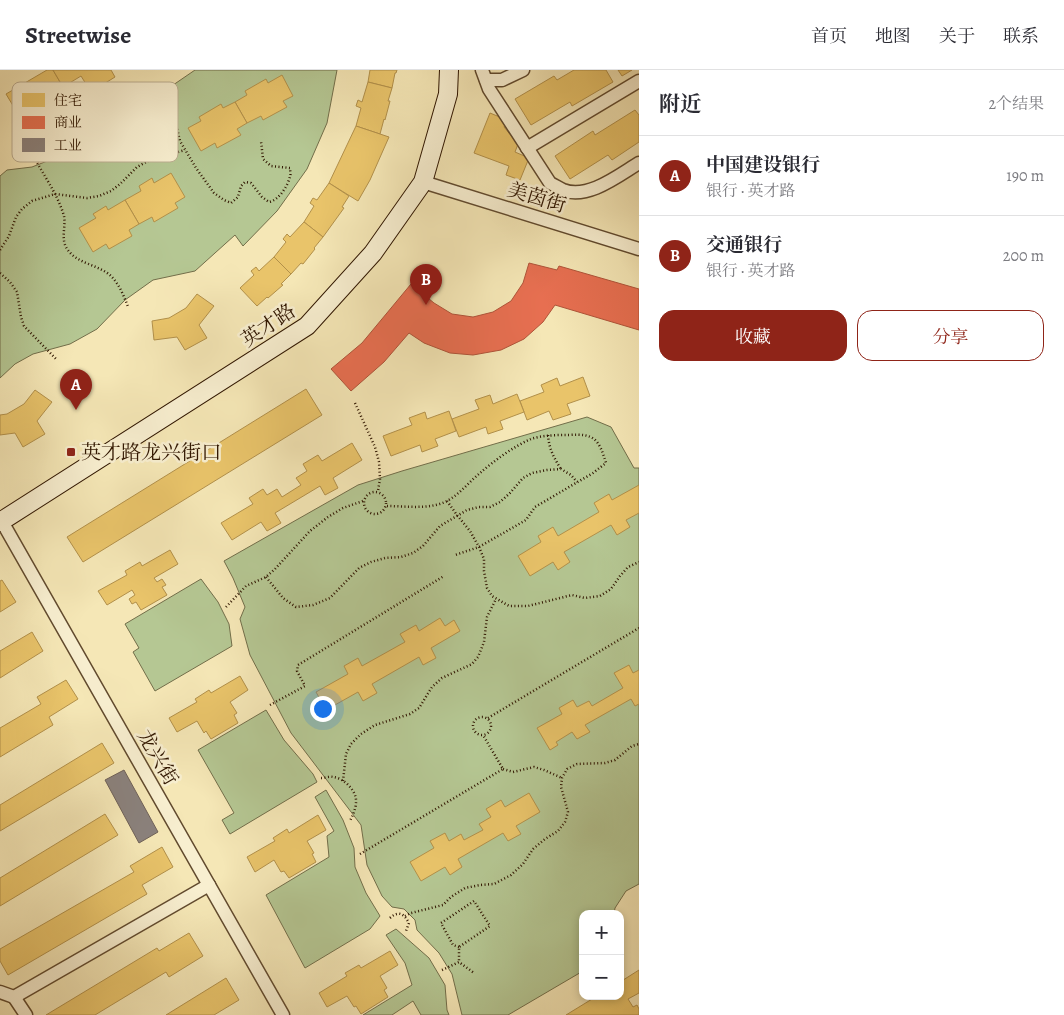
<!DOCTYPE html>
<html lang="zh">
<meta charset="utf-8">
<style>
body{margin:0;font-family:Alegreya,"Noto Serif SC",serif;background:#f7f7f7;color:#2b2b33}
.controls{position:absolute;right:15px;bottom:15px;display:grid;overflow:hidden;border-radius:10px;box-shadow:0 2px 8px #0003}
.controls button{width:45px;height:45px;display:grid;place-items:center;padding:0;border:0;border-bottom:1px solid #e1e1e2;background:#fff;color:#2b2b33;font:25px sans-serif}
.you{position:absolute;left:322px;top:638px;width:18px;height:18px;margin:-12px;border:4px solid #fff;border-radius:50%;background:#1a73e8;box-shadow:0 0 0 8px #1a73e833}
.badge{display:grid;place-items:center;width:32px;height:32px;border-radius:50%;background:#8f2418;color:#fff;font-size:16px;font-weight:700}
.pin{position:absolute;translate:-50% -41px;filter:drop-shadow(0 1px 2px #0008)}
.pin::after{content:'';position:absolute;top:26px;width:18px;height:15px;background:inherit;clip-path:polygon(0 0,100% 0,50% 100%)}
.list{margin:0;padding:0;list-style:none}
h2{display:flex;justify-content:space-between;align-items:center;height:65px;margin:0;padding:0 20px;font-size:21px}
h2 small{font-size:16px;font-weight:400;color:#7c7c81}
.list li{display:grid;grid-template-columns:32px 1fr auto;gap:15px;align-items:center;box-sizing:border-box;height:80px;padding:0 20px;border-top:1px solid #e1e1e2}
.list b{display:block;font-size:19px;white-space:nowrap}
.list p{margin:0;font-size:16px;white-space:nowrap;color:#7c7c81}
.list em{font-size:16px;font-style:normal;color:#7c7c81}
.actions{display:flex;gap:10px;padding:15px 20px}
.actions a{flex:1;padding:11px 0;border:1px solid #8f2418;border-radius:15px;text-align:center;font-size:18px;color:#8f2418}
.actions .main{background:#8f2418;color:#fff}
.map{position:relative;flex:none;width:639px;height:945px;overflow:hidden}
header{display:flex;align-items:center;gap:30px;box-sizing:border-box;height:70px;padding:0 25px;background:#fff;border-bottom:1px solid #e1e1e2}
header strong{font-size:24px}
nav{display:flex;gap:28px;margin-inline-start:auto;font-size:18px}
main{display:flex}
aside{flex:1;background:#fff}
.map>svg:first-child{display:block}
.green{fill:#b5c793;stroke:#726e4a}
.homes{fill:#e9c46a;stroke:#b2904a}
.shops{fill:#e76f51;stroke:#b05439}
.industry{fill:#8a817c;stroke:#6f6157}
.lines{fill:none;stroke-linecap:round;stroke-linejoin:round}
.street-casing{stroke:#614a2e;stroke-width:15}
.secondary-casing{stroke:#301600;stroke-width:20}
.path{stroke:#301600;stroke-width:2.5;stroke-dasharray:1 2.5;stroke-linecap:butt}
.street{stroke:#f8efd0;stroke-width:12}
.secondary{stroke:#f8efd0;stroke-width:18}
.poi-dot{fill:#8f2418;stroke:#f8efd0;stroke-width:2}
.labels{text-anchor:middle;stroke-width:5;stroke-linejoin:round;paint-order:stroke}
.street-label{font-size:20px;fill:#301600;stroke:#f8efd0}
.poi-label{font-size:20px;fill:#301600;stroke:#f8efd0;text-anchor:start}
.key{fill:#f8efd0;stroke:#bcae92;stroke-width:1}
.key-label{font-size:14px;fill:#301600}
</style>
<header>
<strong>Streetwise</strong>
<nav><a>首页</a><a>地图</a><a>关于</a><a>联系</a></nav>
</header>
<main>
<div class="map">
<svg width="639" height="945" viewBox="0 0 639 945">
<rect width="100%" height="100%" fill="#f5e7b6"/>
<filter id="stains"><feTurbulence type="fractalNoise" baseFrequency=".004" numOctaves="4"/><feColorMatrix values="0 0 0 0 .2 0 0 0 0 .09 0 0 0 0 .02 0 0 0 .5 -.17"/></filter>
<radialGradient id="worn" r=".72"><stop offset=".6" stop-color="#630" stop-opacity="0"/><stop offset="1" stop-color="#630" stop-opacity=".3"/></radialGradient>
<g class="green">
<path d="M195 0H337L327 53 307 99 277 141 243 176 235 165 195 201 153 210 125 230 97 259 70 274 33 284 15 294 0 308V106L7 100 32 97 60 86 89 68 114 65 144 46 160 24Z"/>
<path d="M587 347 611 357 634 398H639V814L626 821 615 838 614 844H583V901L508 945H462L452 904 439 883 417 860 415 850 404 839 392 837 382 826 367 795 361 755 291 663 250 585 240 549 245 537 233 508 224 491 358 415 402 401Z"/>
<path d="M201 509 218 532 229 554 232 576 155 621 133 582 139 578 125 554Z"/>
<path d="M266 640 284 670 313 704 317 712 230 764 222 750 234 743 198 680Z"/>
<path d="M326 720 343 750 354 778 355 797 366 823 380 846 370 859 305 898 266 825 329 787 327 766 334 761 315 727Z"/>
<path d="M396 859 429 888 445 915 447 940 449 945H421L413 931 392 945H363L412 915 405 893 386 865Z"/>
</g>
<g class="homes">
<path d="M47 0H53L63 17 58 20 68 39 39 56 28 37 18 44 6 24Z"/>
<path d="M53 0H111L115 7 91 22 81 6 63 17Z"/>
<path d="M370 0H397L396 3H395L392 18 368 12Z"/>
<path d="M574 0H606L613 12 572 36 570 32 531 55 515 29 554 6 557 10Z"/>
<path d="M618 0H632L622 6Z"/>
<path d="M282 5 293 26 283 31 287 37 263 50 261 46 247 53 235 32 247 25 245 21 266 9 268 13Z"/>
<path d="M368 12 392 18 388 31H390L385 50 384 49 380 64 356 56 361 38 356 36 358 30 362 32Z"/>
<path d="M235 32 247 53 237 59 241 65 217 78 215 73 201 81 188 58 201 51 199 47 221 34 223 38Z"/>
<path d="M635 40 639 45V72L612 90 608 85 570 109 555 86 593 61 595 65Z"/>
<path d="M490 43 507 50 504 57 518 74 515 82 529 88 520 110 506 105 509 96 474 83Z"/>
<path d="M356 56 389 67 370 110 358 131 329 113Z"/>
<path d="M171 103 185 127 175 133 178 138 154 152 152 147 139 154 125 130 141 121 139 116 152 108 154 113Z"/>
<path d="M329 113 349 126 342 137 344 138 323 167 304 152 314 136 310 133 313 128 317 130Z"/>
<path d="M125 130 139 154 129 160 132 166 109 179 106 174 93 182 79 158 96 148 93 144 106 136 108 140Z"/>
<path d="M304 152 323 167 314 178 315 179 303 194 301 193 291 204 274 187 286 172 283 169 287 164 290 167Z"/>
<path d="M274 187 291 204 281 214 283 215 268 228 267 227 257 236 240 218 254 205 251 201 256 197 259 201Z"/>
<path d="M197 224 214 236 199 255 207 268 185 280 177 267 154 270 152 251 169 248 186 238Z"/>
<path d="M583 307 590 326 567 334 571 344 553 350 549 341 527 350 520 331 544 322 541 315 557 308 560 316Z"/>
<path d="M306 319 322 345 83 492 67 467Z"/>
<path d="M35 320 52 332 37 351 45 364 23 377 15 363 0 365V345L7 344 24 334Z"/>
<path d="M517 324 524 342 500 351 503 359 488 364 486 357 459 367 452 349 479 339 475 330 490 325 493 334Z"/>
<path d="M449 341 456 361 435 369 438 376 422 382 420 375 391 386 383 366 412 355 409 348 425 342 427 349Z"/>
<path d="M352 373 362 390 333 408 338 418 325 425 320 416 275 443 281 453 267 461 261 452 232 470 221 453 253 434 249 428 263 419 267 425 277 419 282 427 301 415 296 408 307 401 303 394 318 385 322 391Z"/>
<path d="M639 415V443L626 450 630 457 617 465 611 455 564 482 570 492 558 500 553 492 530 506 518 486 541 472 538 466 553 457 558 466 599 442 594 433 609 424 612 430Z"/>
<path d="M170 480 178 494 154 508 157 512 162 509 166 515 162 517 167 525 141 540 136 532 132 534 129 529 135 525 132 520 107 535 98 521 127 505 125 501 140 492 142 496Z"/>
<path d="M2 510 16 532 0 542V511Z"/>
<path d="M440 548 445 556 454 550 460 561 431 578 436 588 423 595 419 587 372 614 377 623 363 631 358 622 326 640 316 622 348 604 344 596 358 588 362 596 405 572 400 564 416 555 419 561Z"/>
<path d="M32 562 43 581 0 608V581Z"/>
<path d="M629 595 633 603 639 600V634L635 636 631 629 585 655 590 662 577 669 572 662 556 672 558 675 550 680 537 658 562 644 559 638 573 630 577 637 589 631 592 636 623 618 614 603Z"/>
<path d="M240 606 248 620 230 632 237 643 234 645 238 653 211 669 206 661 204 663 197 651 177 662 169 648 197 632 195 629 209 620 211 623Z"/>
<path d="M66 610 78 629 49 647 53 655 0 687V658L41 634 37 627Z"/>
<path d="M102 673 114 693 0 761V735Z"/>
<path d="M529 723 540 742 516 756 521 764 508 771 503 763 458 789 462 797 450 805 445 797 421 811 410 792 434 778 430 771 445 763 449 771 461 764 464 770 483 760 479 754 491 747 486 739 501 730 505 737Z"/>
<path d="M105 744 118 765 0 836V808Z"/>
<path d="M318 745 326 760 307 771 314 783 312 784 316 792 289 808 284 801 281 802 274 790 255 802 247 787 275 771 273 768 287 759 289 763Z"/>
<path d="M162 777 173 797 142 815 147 824 8 905 0 891V879L134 802 130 796Z"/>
<path d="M189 863 203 886 169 907 166 902 95 945H46L157 878 159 881Z"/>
<path d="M390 881 398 895 380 906 387 918 384 920 388 927 361 944 356 936 354 937 347 926 327 937 319 923 347 906 345 903 359 895 361 898Z"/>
<path d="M639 900V923L628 929 633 937 637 935 639 939V945H566L597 926H620V912Z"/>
<path d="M226 908 239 930 214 945H166Z"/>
</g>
<path class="shops" d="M529 193 557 200 559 196 639 219V260L555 235 543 252 524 269 501 280 473 285 450 283 424 273 409 263 384 292 351 321 331 299 362 273 411 214 434 233 452 244 473 247 493 242 511 231 523 213Z"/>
<path class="industry" d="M124 700 158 762 139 773 105 710Z"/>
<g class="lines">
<defs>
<g id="street">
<path d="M482 0 489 19 550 113C554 115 559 118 563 120 588 130 619 105 639 93"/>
<path d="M486 10H502L523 0"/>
<path d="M527 78 639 11"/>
<path d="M423 112 639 179"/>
<path d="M0 448 283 945"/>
<path d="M0 922 14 927 209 815"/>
<path d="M14 927 26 945"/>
</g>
<path id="secondary" d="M0 452 307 256 373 183 423 112 448 24 449 0"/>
</defs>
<use href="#street" class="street-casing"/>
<use href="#secondary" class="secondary-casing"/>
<g class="path">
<path d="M144 20 175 50 180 71 196 98 214 123 224 130 231 133 238 127 241 116 245 112 251 113 262 127 269 132C279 130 288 116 290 106 291 104 290 101 290 98L271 96 263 89 261 71"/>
<path d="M34 87C44 106 58 125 64 146 66 156 61 167 66 177 75 194 98 194 111 206 119 214 124 226 128 237"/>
<path d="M0 180 9 166 16 147 22 139 32 131 55 124 87 128 99 126 111 121 120 114 137 97 148 91 185 80"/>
<path d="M0 203 10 212 17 222 21 247 24 256 56 289"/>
<path d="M355 333 375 377 379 392 380 409 378 421"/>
<path d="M548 365C549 379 554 388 561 399"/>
<circle cx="375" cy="433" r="11"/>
<path d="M447 431 457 445 470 461 479 477 484 489V501L487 518 492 526 509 536H528L572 525 585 528 600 526 611 519 620 506 628 497 639 492"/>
<path d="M387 436C406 436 429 440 447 431 460 424 469 412 480 403 494 391 514 376 531 369 543 365 557 365 569 365 595 363 599 370 606 393L593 403 535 437 526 450 479 477 455 485"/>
<path d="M266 507 283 528 296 537 313 535 330 528 359 498 371 492 385 488 401 487 413 483 423 476 440 456 467 440 479 437H490L500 432 510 423 523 408 532 403 547 400 561 399 571 405 577 412"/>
<path d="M226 537 246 516 266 507 275 499 310 461 328 447 343 438 363 431"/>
<path d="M270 635 305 616 297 601 298 595 444 506"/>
<circle cx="482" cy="656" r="9"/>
<path d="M488 648 639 558"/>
<path d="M503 699 513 702 534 697 544 700 562 708"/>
<path d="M321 708C325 708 330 706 333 707 344 708 357 721 356 732 356 738 353 745 350 751"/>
<path d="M343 711 346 684 351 674 361 664 375 655 410 644 419 638 432 617 442 608 472 594 478 587 484 572 487 547 496 529"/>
<path d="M360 784 503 699 483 665"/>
<path d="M405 846 411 843 443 835 451 827 465 818 480 815 494 814 511 805 523 794 533 779 545 769 558 761 565 752 568 742 561 717 562 708 567 699 577 694 605 693 615 690 632 676 639 674"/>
<path d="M390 848C399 840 404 844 409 853L406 861"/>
<path d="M459 877 453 875 441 853 474 831 490 856 459 877V892"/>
<path d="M442 900 459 892 474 903"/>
</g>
<use href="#street" class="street"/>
<use href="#secondary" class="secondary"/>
</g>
<rect class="poi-dot" x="66" y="377" width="10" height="10" rx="2.5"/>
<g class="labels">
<g class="street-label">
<text transform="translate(537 127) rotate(17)" y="7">美茵街</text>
<text transform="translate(268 255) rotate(-34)" y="7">英才路</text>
<text transform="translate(158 687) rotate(60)" y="7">龙兴街</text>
</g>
<g class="poi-label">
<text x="81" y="389">英才路龙兴街口</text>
</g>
</g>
<rect x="12" y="12" width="166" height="80" rx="8" class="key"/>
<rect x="22" y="23" width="23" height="14" fill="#e9c46a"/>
<rect x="22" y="46" width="23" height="13" fill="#e76f51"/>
<rect x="22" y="68" width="23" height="14" fill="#8a817c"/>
<g class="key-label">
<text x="54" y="35">住宅</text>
<text x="54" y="57">商业</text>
<text x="54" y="80">工业</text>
</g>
<rect width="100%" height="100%" filter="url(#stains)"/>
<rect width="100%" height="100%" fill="url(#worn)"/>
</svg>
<div class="controls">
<button>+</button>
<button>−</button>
</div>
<div class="you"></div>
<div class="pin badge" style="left:76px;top:340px">A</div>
<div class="pin badge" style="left:426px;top:235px">B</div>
</div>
<aside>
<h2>附近<small>2个结果</small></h2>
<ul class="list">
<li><span class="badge">A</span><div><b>中国建设银行</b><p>银行 · 英才路</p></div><em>190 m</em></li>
<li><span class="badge">B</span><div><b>交通银行</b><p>银行 · 英才路</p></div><em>200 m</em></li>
</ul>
<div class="actions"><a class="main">收藏</a><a>分享</a></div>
</aside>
</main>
